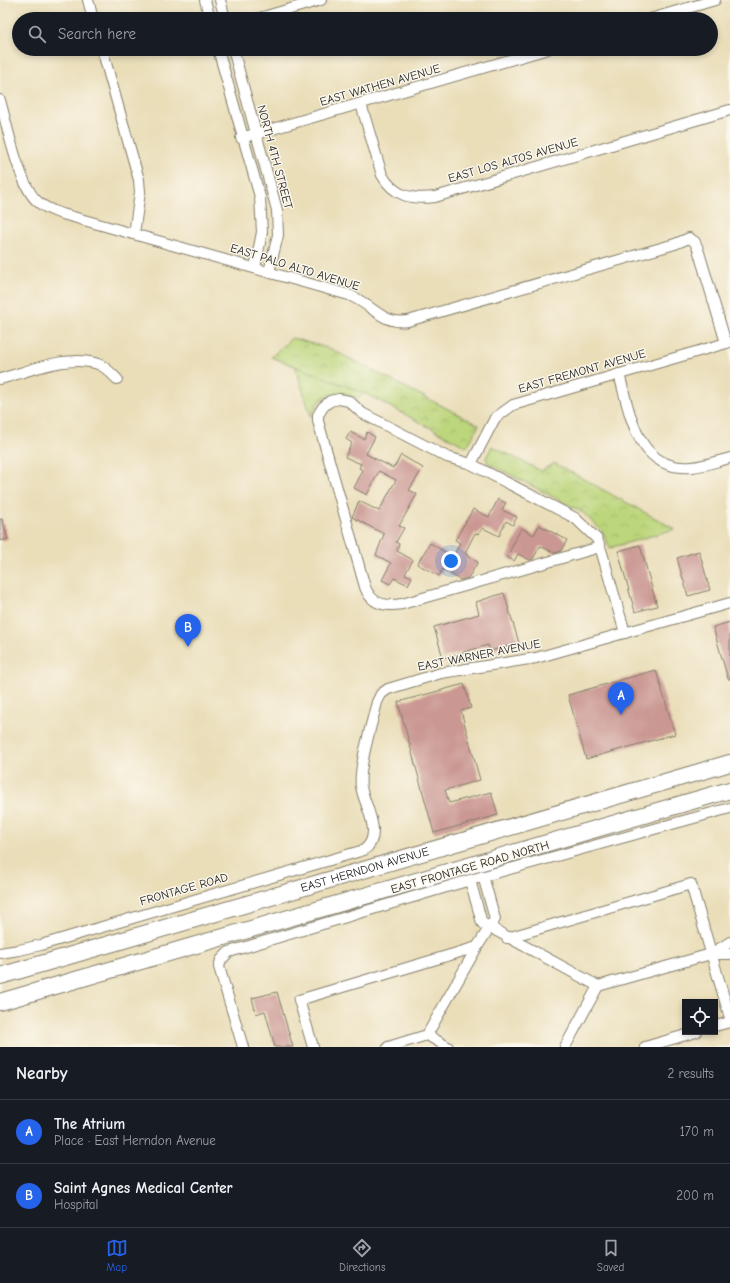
<!DOCTYPE html>
<meta charset="utf-8">
<style>
body{margin:0;font-family:"Comic Neue",sans-serif;background:#20242c;color:#f1f3f6}
.controls{position:absolute;right:12px;bottom:12px;display:grid;overflow:hidden;border-radius:0px;box-shadow:0 2px 6px #0003}
.controls button{width:36px;height:36px;display:grid;place-items:center;padding:0;border:0;border-bottom:1px solid #363941;background:#171b24;color:#f1f3f6;font:20px sans-serif}
.you{position:absolute;left:451px;top:561px;width:14px;height:14px;margin:-10px;border:3px solid #fff;border-radius:50%;background:#1a73e8;box-shadow:0 0 0 6px #1a73e833}
.badge{display:grid;place-items:center;width:26px;height:26px;border-radius:50%;background:#2563eb;color:#fff;font-size:13px;font-weight:700}
.pin{position:absolute;translate:-50% -33px;filter:drop-shadow(0 1px 2px #0008)}
.pin::after{content:'';position:absolute;top:21px;width:14px;height:12px;background:inherit;clip-path:polygon(0 0,100% 0,50% 100%)}
.list{margin:0;padding:0;list-style:none}
h2{display:flex;justify-content:space-between;align-items:center;height:52px;margin:0;padding:0 16px;font-size:17px}
h2 small{font-size:13px;font-weight:400;color:#9ea1a6}
.list li{display:grid;grid-template-columns:26px 1fr auto;gap:12px;align-items:center;box-sizing:border-box;height:64px;padding:0 16px;border-top:1px solid #363941}
.list b{display:block;font-size:15px;white-space:nowrap}
.list p{margin:0;font-size:13px;white-space:nowrap;color:#9ea1a6}
.list em{font-size:13px;font-style:normal;color:#9ea1a6}
.icon{flex:none;width:22px;height:22px;fill:none;stroke:currentColor;stroke-width:2;stroke-linecap:round;stroke-linejoin:round}
.map{position:relative;flex:none;width:730px;height:1047px;overflow:hidden}
.search{position:absolute;background:#171b24;box-shadow:0 2px 6px #0003;left:12px;right:12px;top:12px;height:44px;display:flex;align-items:center;gap:10px;box-sizing:border-box;padding:0 14px;border-radius:22px;color:#9ea1a6;font-size:15px}
.sheet{height:180px;background:#171b24}
nav{display:flex;justify-content:space-around;align-items:center;box-sizing:border-box;height:56px;border-top:1px solid #363941;background:#171b24;font-size:11px;color:#9ea1a6}
nav a{display:grid;justify-items:center;gap:2px}
nav .on{color:#2563eb}
.map>svg:first-child{display:block}
.grass{fill:#bcd67c;stroke:#6c794c}
.park{fill:url(#park-crowns);stroke:#6c794c}
.building{fill:#ca9793}
.lines{fill:none;stroke-linecap:round;stroke-linejoin:round}
.street-casing{stroke:#837d6a;stroke-width:12}
.primary-casing{stroke:#837d6a;stroke-width:18}
.street{stroke:#fff;stroke-width:10}
.primary{stroke:#fff;stroke-width:16}
.labels{text-anchor:middle;stroke-width:3;stroke-linejoin:round;paint-order:stroke}
.street-label{font-size:12px;fill:#1c1c1c;stroke:#fbf7ec}
</style>
<div class="map">
<svg width="730" height="1047" viewBox="0 0 730 1047">
<defs>
<pattern id="park-crowns" width="20" height="18" patternUnits="userSpaceOnUse"><rect width="20" height="18" fill="#bcd67c"/><path d="M2 6a3 3 0 1 1 6 0M12 15a3 3 0 1 1 6 0" fill="none" stroke="#a1b76b"/></pattern>
</defs>
<rect width="100%" height="100%" fill="#fbf7ec"/>
<filter id="ink" filterUnits="userSpaceOnUse"><feTurbulence type="fractalNoise" baseFrequency=".025" numOctaves="2"/><feDisplacementMap in="SourceGraphic" scale="8" xChannelSelector="R" yChannelSelector="G"/><feConvolveMatrix kernelMatrix="1 2 1 2 8 2 1 2 1" color-interpolation-filters="sRGB"/></filter>
<filter id="wash" filterUnits="userSpaceOnUse"><feTurbulence type="fractalNoise" baseFrequency=".012" numOctaves="4" result="noise"/><feDisplacementMap in="SourceGraphic" scale="16" xChannelSelector="R" yChannelSelector="G"/><feGaussianBlur stdDeviation="0.9" result="paint"/><feColorMatrix in="noise" values="0 0 0 0 0 0 0 0 0 0 0 0 0 0 0 0 0 1.4 0 .05"/><feComposite in="paint" operator="in"/></filter>
<g filter="url(#wash)">
<rect width="100%" height="100%" fill="#eadeb9"/>
<path class="grass" d="M295 365 364 393 359 399C338 389 319 392 311 417Z"/>
<g class="park">
<path d="M292 338 331 349 479 425 467 447 364 393 271 357Z"/>
<path d="M492 446 541 471 554 463 675 529 610 548 602 531 582 512 488 463 486 458Z"/>
</g>
<g id="blocks">
<g class="building">
<path d="M350 432 364 439 367 432 375 437 366 454 393 468 394 466H395L401 455 423 468 409 490 417 494 399 526 404 528 396 542 399 544 397 551 413 560 405 574 412 577 408 585 394 578 390 584 382 580 391 563 376 555 384 534 352 517 359 501 379 511 396 480 379 471 367 495 354 488 363 470 359 468 361 464 345 457 352 443 346 439Z"/>
<path d="M498 499 506 503 502 510 517 517 513 525 506 521 499 536 483 528 478 534 475 533 465 553 467 554V556L478 562 468 578 460 580 443 569 439 576 417 564 430 543 453 557 460 543 455 540 473 509 489 517Z"/>
<path d="M0 519H2L8 539 0 541Z"/>
<path d="M539 525 567 540 561 551 555 553 540 546 533 559 530 560 518 554 514 561 507 557 521 528 534 535Z"/>
<path d="M640 545 657 606 635 612 618 551Z"/>
<path d="M699 551 710 590 688 596 677 558Z"/>
<path d="M504 593 519 643 490 651 488 645 443 658 434 627 479 614 476 602Z"/>
<path d="M730 622V679H728L713 627Z"/>
<path d="M656 670 675 734 586 759 568 695Z"/>
<path d="M464 684 471 708 461 711 480 780 445 790 449 803 491 792 498 815 434 833 398 702Z"/>
<path d="M277 992 293 1047H275L265 1011 256 1014 252 998Z"/>
</g>
</g>
</g>
<g filter="url(#ink)">
<use href="#blocks" fill-opacity="0" stroke="#837d6a" stroke-width="1"/>
<g class="lines">
<defs>
<g id="street">
<path d="M88 0 93 19"/>
<path d="M205 0 210 19"/>
<path d="M220 0 225 19"/>
<path d="M256 19 321 0"/>
<path d="M650 19 715 0"/>
<path d="M102 49 139 180 140 192 134 234"/>
<path d="M218 49 260 197 262 232 255 268"/>
<path d="M233 49 277 210 278 235 269 272"/>
<path d="M0 100C7 125 19 185 37 201 43 207 51 210 59 213L349 295C372 304 382 325 408 321L675 244 689 238 695 242 698 249 726 343"/>
<path d="M361 104 382 175C394 196 411 200 435 197L730 110"/>
<path d="M241 138 548 49"/>
<path d="M619 374C630 413 637 472 692 467 705 466 717 461 730 458"/>
<path d="M0 379C30 371 67 354 98 364 106 367 111 373 117 379"/>
<path d="M471 464 495 418 513 405 730 342"/>
<path d="M600 547 402 604C385 607 371 604 365 587L318 421V415L323 407 330 401 339 399 349 401 362 413 447 457 471 464 575 518 597 539 602 553 625 633"/>
<path d="M470 880 482 923 598 986 565 1047"/>
<path d="M507 938 691 884 730 1018"/>
<path d="M0 953 19 950 41 945 364 850C384 835 365 807 361 787 358 768 372 723 377 702L381 694 388 689 441 673 536 658 730 603"/>
<path d="M711 954 730 942"/>
<path d="M598 986 711 954H730"/>
<path d="M715 1026 730 1022"/>
<path d="M243 1047 219 967 221 960 229 952 470 880 730 808"/>
<path d="M313 1047 299 1000 477 947"/>
<path d="M388 1047 427 1035"/>
<path d="M448 1047 427 1035 477 947 495 919 483 876"/>
<path d="M645 1047 696 1032"/>
</g>
<g id="primary">
<path id="s1" d="M0 976 730 763"/>
<path d="M0 1002 730 790"/>
</g>
</defs>
<use href="#street" class="street-casing"/>
<use href="#primary" class="primary-casing"/>
<use href="#street" class="street"/>
<use href="#primary" class="primary"/>
</g>
</g>
<g class="labels">
<g class="street-label">
<text transform="translate(380 85) rotate(-16)" y="4">EAST WATHEN AVENUE</text>
<text transform="translate(275 157) rotate(75)" y="4">NORTH 4TH STREET</text>
<text transform="translate(513 160) rotate(-16)" y="4">EAST LOS ALTOS AVENUE</text>
<text transform="translate(295 267) rotate(17)" y="4">EAST PALO ALTO AVENUE</text>
<text transform="translate(582 371) rotate(-16)" y="4">EAST FREMONT AVENUE</text>
<text transform="translate(479 655) rotate(-11)" y="4">EAST WARNER AVENUE</text>
<text transform="translate(470 867) rotate(-16)" y="4">EAST FRONTAGE ROAD NORTH</text>
<text dy="4" stroke="none"><textPath href="#s1" startOffset="380">EAST HERNDON AVENUE</textPath></text>
<text transform="translate(184 889) rotate(-16)" y="4">FRONTAGE ROAD</text>
</g>
</g>
</svg>
<div class="controls">
<button><svg class="icon" aria-label="locate" viewBox="0 0 24 24"><circle cx="12" cy="12" r="6"/><path d="M12 2v4M12 18v4M2 12h4M18 12h4"/></svg></button>
</div>
<div class="you"></div>
<div class="pin badge" style="left:621px;top:715px">A</div>
<div class="pin badge" style="left:188px;top:647px">B</div>
<div class="search"><svg class="icon" aria-label="search" viewBox="0 0 24 24"><circle cx="10" cy="10" r="6"/><path d="M15 15l6 6"/></svg>Search here</div>
</div>
<section class="sheet">
<h2>Nearby<small>2 results</small></h2>
<ul class="list">
<li><span class="badge">A</span><div><b>The Atrium</b><p>Place · East Herndon Avenue</p></div><em>170 m</em></li>
<li><span class="badge">B</span><div><b>Saint Agnes Medical Center</b><p>Hospital</p></div><em>200 m</em></li>
</ul>
</section>
<nav>
<a class="on"><svg class="icon" aria-label="map" viewBox="0 0 24 24"><path d="M3 6l6-2 6 2 6-2v14l-6 2-6-2-6 2zM9 4v14M15 6v14"/></svg>Map</a>
<a><svg class="icon" aria-label="directions" viewBox="0 0 24 24"><path d="M12 3l9 9-9 9-9-9zM9 14v-3h6M13 9l2 2-2 2"/></svg>Directions</a>
<a><svg class="icon" aria-label="saved" viewBox="0 0 24 24"><path d="M7 4h10v16l-5-4-5 4z"/></svg>Saved</a>
</nav>
